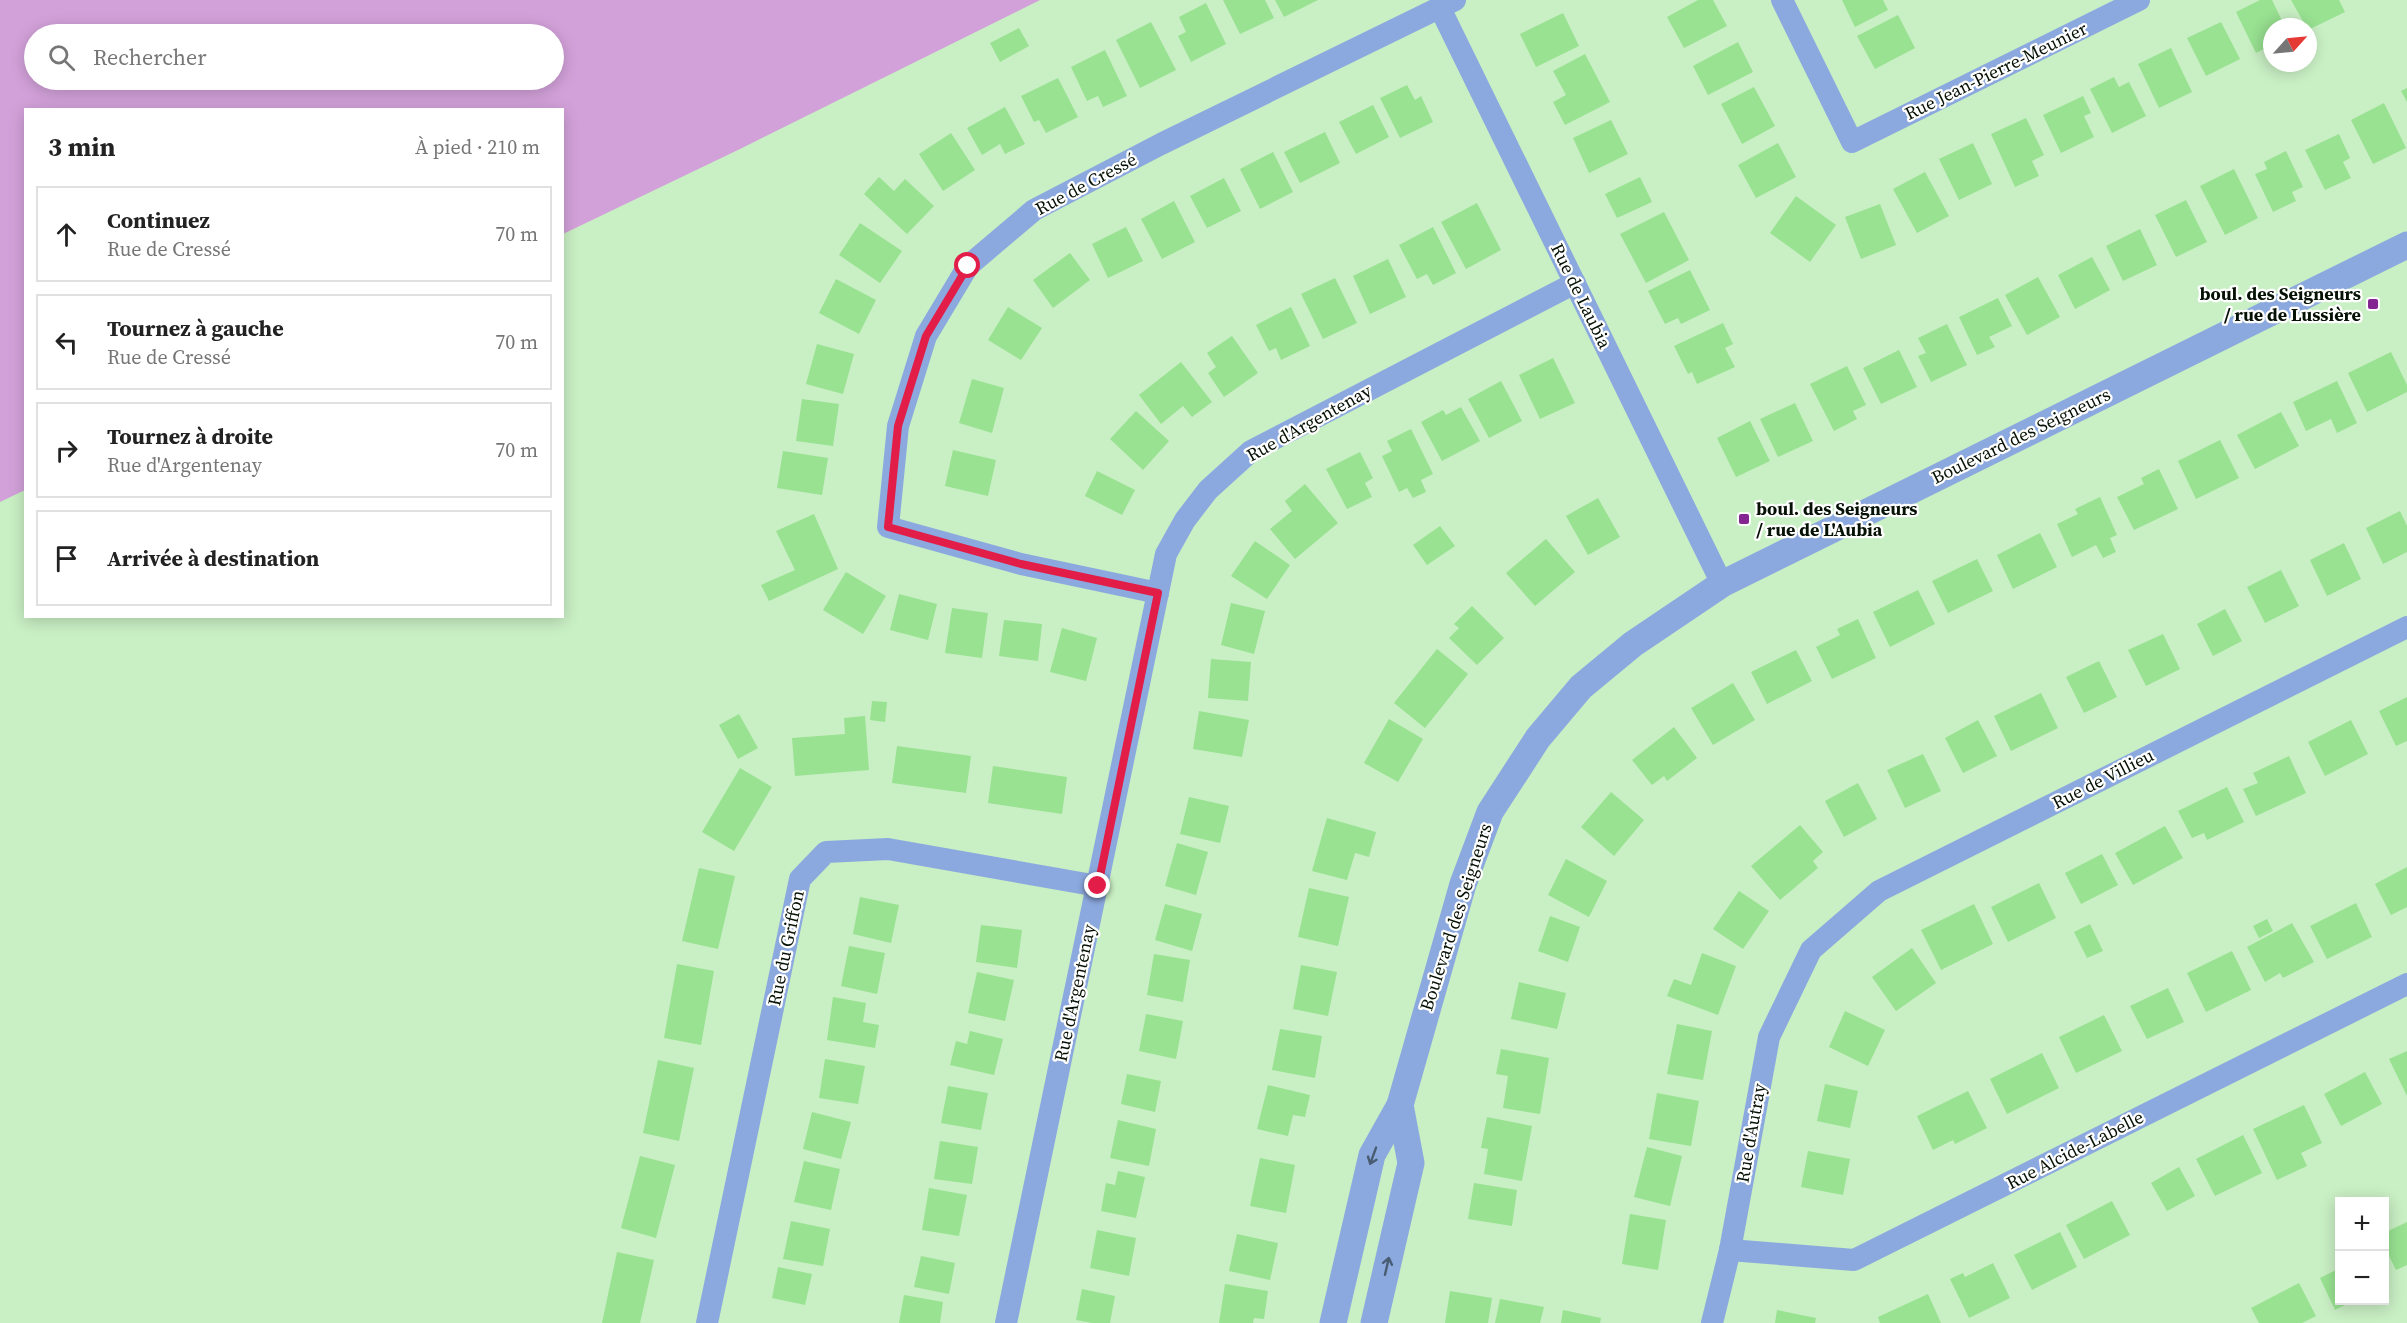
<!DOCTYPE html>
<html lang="fr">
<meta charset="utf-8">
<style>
body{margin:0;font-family:"Source Serif 4",serif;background:#f6f6f6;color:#222}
.controls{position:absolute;right:18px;bottom:18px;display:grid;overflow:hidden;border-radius:0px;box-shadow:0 3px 15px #0003}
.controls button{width:54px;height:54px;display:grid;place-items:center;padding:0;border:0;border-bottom:2px solid #e0e0e0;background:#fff;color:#222;font:30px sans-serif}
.compass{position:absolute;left:2263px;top:18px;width:54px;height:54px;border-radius:50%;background:#fff;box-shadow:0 3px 15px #0003;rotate:63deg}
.stop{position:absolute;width:18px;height:18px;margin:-14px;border:4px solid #e11d48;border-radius:50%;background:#fff}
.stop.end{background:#e11d48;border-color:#fff;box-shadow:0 2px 6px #0008}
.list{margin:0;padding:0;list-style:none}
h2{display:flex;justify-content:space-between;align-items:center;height:78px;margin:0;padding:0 24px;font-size:26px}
h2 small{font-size:20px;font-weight:400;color:#767676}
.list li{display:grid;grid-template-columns:39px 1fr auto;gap:18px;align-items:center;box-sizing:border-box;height:96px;margin:0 12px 12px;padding:0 12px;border:2px solid #e0e0e0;border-radius:0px}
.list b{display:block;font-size:22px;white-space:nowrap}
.list p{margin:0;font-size:20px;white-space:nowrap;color:#767676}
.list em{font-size:20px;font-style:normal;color:#767676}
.icon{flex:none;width:33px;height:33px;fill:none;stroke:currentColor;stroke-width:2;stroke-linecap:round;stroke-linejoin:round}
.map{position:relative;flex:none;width:2407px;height:1323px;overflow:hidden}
.search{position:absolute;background:#fff;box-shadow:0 3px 15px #0003;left:24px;top:24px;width:540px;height:66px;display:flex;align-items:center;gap:15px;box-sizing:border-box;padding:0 21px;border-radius:33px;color:#767676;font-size:22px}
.panel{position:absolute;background:#fff;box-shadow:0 3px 15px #0003;left:24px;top:108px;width:540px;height:510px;border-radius:0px}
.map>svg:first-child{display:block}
.green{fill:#d2a1d9;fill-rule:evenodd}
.building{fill:#99e292}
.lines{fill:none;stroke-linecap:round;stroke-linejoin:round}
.minor{stroke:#8ca9df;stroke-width:22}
.tertiary{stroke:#8ca9df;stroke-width:27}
.oneway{stroke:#485d72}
.route{stroke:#e11d48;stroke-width:8}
.poi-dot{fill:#832691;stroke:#fff;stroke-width:2}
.labels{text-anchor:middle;stroke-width:4.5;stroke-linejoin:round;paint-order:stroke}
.street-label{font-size:18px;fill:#051104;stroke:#fff}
.poi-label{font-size:18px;font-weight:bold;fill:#051104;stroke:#fff;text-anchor:end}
</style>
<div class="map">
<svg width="2407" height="1323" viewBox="0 0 2407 1323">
<rect width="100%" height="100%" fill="#c9efc4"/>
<path class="green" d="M0 0H1040L740 149 563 234 562 110H26L25 490 0 502ZM34 34H554V80H34Z"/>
<g class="building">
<path d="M1223 0H1265L1274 18 1240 34Z"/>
<path d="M1275 0H1318L1284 17Z"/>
<path d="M1698 0H1713L1727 26 1684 48 1667 17Z"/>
<path d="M1842 0H1883L1888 10 1855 27Z"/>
<path d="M2260 0H2272L2285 27H2272V45L2256 53 2236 12Z"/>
<path d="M2291 0H2339L2345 12 2308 30Z"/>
<path d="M1206 3 1226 44 1191 62 1178 36 1186 32 1179 17Z"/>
<path d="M1563 13 1579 46 1536 67 1520 34Z"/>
<path d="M1898 15 1915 48 1875 69 1857 36Z"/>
<path d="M1151 22 1176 70 1140 88 1116 40Z"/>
<path d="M2221 22 2240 59 2206 76 2187 38Z"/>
<path d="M1019 28 1029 46 1000 62 990 43Z"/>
<path d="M1738 42 1753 72 1708 95 1693 66Z"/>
<path d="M2171 48 2192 92 2159 108 2138 64Z"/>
<path d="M1105 50 1127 96 1103 107 1098 96 1087 101 1071 67Z"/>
<path d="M1585 54 1610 102 1565 125 1553 102 1566 95 1553 71Z"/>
<path d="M2114 77 2119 87 2129 82 2146 116 2112 133 2090 89Z"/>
<path d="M1058 78 1078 117 1046 133 1039 120 1034 122 1021 96Z"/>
<path d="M1407 85 1415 100 1421 96 1433 122 1400 138 1380 98Z"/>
<path d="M1754 87 1775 126 1742 144 1721 104Z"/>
<path d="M2407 88V102L2401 91Z"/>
<path d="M2083 96 2091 113 2084 116 2094 137 2061 153 2043 115Z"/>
<path d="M2384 103 2406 148 2373 164 2351 120Z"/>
<path d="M1373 105 1389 137 1356 154 1339 122Z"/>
<path d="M1005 107 1025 144 1005 154 1000 144 982 155 967 128Z"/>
<path d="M2026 118 2044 155 2032 161 2039 176 2015 187 1991 134Z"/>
<path d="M1611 120 1628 154 1589 173 1573 138Z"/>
<path d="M1325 132 1340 163 1300 183 1284 152Z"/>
<path d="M951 133 975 170 943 191 919 154Z"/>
<path d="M2339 134 2350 158 2343 162 2351 178 2325 190 2305 150Z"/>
<path d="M1778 143 1796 177 1756 198 1738 165Z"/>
<path d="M1973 143 1992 184 1959 200 1939 159Z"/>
<path d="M2286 151 2303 187 2292 192 2296 201 2273 212 2255 174 2267 169 2264 162Z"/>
<path d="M1273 152 1293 192 1260 209 1240 169Z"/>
<path d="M2234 169 2258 218 2225 235 2200 186Z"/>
<path d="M1925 172 1949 216 1917 233 1893 189Z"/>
<path d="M879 177 894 191 905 179 934 206 907 234 864 194Z"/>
<path d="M1640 177 1652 202 1617 218 1605 194Z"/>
<path d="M1224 178 1241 211 1207 228 1190 196Z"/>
<path d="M1796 196 1836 225 1810 262 1770 233Z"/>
<path d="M2186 200 2207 242 2176 257 2155 215Z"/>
<path d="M1174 201 1195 242 1162 259 1141 219Z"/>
<path d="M1477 203 1501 250 1466 269 1441 222Z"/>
<path d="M1880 204 1896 245 1861 259 1845 217Z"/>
<path d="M1664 212 1689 260 1646 283 1620 234Z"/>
<path d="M860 223 902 251 880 283 839 255Z"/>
<path d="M1126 227 1143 261 1108 278 1092 244Z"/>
<path d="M1433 227 1456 273 1433 285 1427 274 1417 279 1399 245Z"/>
<path d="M2140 229 2157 265 2123 281 2106 246Z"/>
<path d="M1070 253 1090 280 1053 308 1033 280Z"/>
<path d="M2092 257 2110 290 2075 309 2058 275Z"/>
<path d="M1388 259 1406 297 1370 314 1353 276Z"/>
<path d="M1690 270 1710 310 1681 324 1678 318 1665 324 1648 291Z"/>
<path d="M2038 277 2060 317 2027 335 2005 295Z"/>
<path d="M1335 278 1357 323 1323 339 1301 294Z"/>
<path d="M836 279 876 300 859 334 819 313Z"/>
<path d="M1998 298 2012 326 1989 337 1995 347 1977 355 1959 317Z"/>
<path d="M1008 307 1042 328 1021 360 988 340Z"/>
<path d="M1291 307 1310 346 1281 360 1276 348 1269 351 1256 325Z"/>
<path d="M1723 323 1733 344 1725 348 1735 367 1697 384 1692 372 1688 374 1674 346Z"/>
<path d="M1947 324 1967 365 1931 382 1918 356 1926 353 1918 338Z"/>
<path d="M1232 336 1258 373 1224 397 1208 373 1216 367 1207 353Z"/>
<path d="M817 344 854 354 843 394 806 384Z"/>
<path d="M1899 350 1917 387 1881 404 1863 368Z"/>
<path d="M2391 352 2407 385V392L2367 412 2348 373Z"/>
<path d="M1553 358 1575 403 1540 419 1519 375Z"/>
<path d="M1181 362 1212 402 1192 417 1183 406 1161 424 1139 395Z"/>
<path d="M1847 366 1866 405 1853 411 1857 419 1834 431 1810 384Z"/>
<path d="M972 379 1004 388 992 433 959 423Z"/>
<path d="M1501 381 1522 421 1489 438 1468 399Z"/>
<path d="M2337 381 2357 423 2337 433 2331 419 2306 431 2293 402Z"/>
<path d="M802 399 839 404 833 446 796 441Z"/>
<path d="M1795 403 1813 441 1778 457 1760 419Z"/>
<path d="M1461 407 1480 441 1442 461 1421 422 1443 410 1446 415Z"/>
<path d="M1136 411 1169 441 1143 470 1110 439Z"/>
<path d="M2281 412 2299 446 2255 469 2237 435Z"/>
<path d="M1750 421 1770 461 1736 477 1717 438Z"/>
<path d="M1411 429 1433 474 1421 480 1426 492 1413 498 1407 488 1399 492 1382 456 1392 451 1387 441Z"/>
<path d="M2220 440 2239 478 2196 499 2178 461Z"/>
<path d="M953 450 996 460 988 496 945 486Z"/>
<path d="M783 451 828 458 822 495 777 488Z"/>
<path d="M1360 452 1373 478 1365 483 1372 497 1347 509 1326 469Z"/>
<path d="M2159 469 2178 509 2134 530 2117 497 2144 484 2141 478Z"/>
<path d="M1097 471 1135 490 1122 515 1085 496Z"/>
<path d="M1305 484 1338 523 1295 559 1270 529 1292 511 1285 501Z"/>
<path d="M2100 497 2117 535 2110 538 2116 552 2103 558 2096 545 2072 557 2057 524 2078 514 2075 509Z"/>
<path d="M1598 498 1620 537 1588 555 1566 516Z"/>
<path d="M2400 511 2407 526V552L2383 564 2366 528Z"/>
<path d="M814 514 838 569 769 601 761 585 795 570 776 531Z"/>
<path d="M1440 526 1455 546 1427 565 1413 545Z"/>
<path d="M2040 533 2057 567 2013 589 1997 555Z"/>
<path d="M1546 539 1575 572 1535 606 1506 573Z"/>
<path d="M1255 541 1290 565 1267 599 1231 576Z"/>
<path d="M2344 543 2361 579 2327 596 2310 560Z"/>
<path d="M1977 559 1993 591 1948 613 1932 581Z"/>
<path d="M2281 570 2299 606 2265 623 2247 587Z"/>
<path d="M846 572 886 596 863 634 823 610Z"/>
<path d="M1918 590 1935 624 1890 647 1873 612Z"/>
<path d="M899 594 937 604 928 640 890 630Z"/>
<path d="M1231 603 1265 611 1254 654 1221 645Z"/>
<path d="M1472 606 1504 638 1477 665 1449 638 1459 628 1454 624Z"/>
<path d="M952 608 988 613 982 658 945 653Z"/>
<path d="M2225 609 2242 641 2213 656 2197 624Z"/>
<path d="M1858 619 1876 658 1832 679 1816 647 1840 635 1837 629Z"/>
<path d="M1004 620 1042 624 1038 661 999 656Z"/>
<path d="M1062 628 1097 638 1086 681 1050 672Z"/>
<path d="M2163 634 2180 669 2146 686 2128 650Z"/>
<path d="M1437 649 1468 674 1425 728 1394 703Z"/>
<path d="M1796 650 1812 681 1767 704 1751 672Z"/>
<path d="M1211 659 1251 662 1248 701 1208 698Z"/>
<path d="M2099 661 2117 697 2084 713 2066 677Z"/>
<path d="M1733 683 1755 720 1713 745 1691 708Z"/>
<path d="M2041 693 2058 728 2011 751 1994 716Z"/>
<path d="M2407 697V741L2396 746 2379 711Z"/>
<path d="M872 701 887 702 885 722 870 720Z"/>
<path d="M1199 711 1249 720 1242 757 1193 749Z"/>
<path d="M739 714 758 748 738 759 719 725Z"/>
<path d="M865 716 869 770 795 776 792 738 845 734 844 718Z"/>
<path d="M1389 719 1423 739 1398 782 1364 763Z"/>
<path d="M1978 720 1997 756 1963 773 1945 738Z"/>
<path d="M2351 720 2368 754 2325 776 2308 742Z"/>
<path d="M1674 727 1697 758 1667 781 1664 776 1652 785 1632 760Z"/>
<path d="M897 746 971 756 966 793 892 783Z"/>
<path d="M1923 754 1941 791 1905 808 1887 770Z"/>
<path d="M2289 756 2306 793 2256 816 2243 789 2258 783 2253 773Z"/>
<path d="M993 766 1067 777 1062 814 988 803Z"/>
<path d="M740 768 772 787 734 851 702 832Z"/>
<path d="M1858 783 1877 819 1844 837 1825 801Z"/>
<path d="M2227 787 2244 822 2207 840 2204 833 2192 838 2178 811Z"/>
<path d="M1611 792 1644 820 1614 856 1581 827Z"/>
<path d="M1189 797 1229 806 1220 843 1180 834Z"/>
<path d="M1327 818 1376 832 1369 857 1355 853 1347 880 1312 871Z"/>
<path d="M1800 825 1823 852 1813 861 1818 868 1780 900 1751 866Z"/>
<path d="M2165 826 2183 858 2133 885 2115 853Z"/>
<path d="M1177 843 1208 852 1196 895 1165 886Z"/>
<path d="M2102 854 2118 885 2081 904 2065 873Z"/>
<path d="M1566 859 1607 881 1589 917 1548 895Z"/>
<path d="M2407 867V907L2391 915 2375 884Z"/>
<path d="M699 868 735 876 718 949 682 941Z"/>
<path d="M2039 883 2056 918 2008 942 1991 907Z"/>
<path d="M1309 888 1349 897 1338 946 1298 937Z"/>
<path d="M1739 891 1769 911 1743 949 1713 929Z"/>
<path d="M860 897 899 905 891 943 853 934Z"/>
<path d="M2356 903 2372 937 2327 959 2310 926Z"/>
<path d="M1165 904 1202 914 1192 951 1155 940Z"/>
<path d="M1974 904 1993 944 1941 970 1921 930Z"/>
<path d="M1550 916 1580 927 1568 962 1538 951Z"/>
<path d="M2267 919 2273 931 2259 938 2253 926Z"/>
<path d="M2292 923 2314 962 2283 978 2280 973 2265 982 2247 947Z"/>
<path d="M2090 924 2103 951 2087 958 2074 932Z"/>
<path d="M981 925 1022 930 1017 968 976 962Z"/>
<path d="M849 946 885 953 877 994 841 986Z"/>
<path d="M1912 948 1936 983 1896 1011 1872 977Z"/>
<path d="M2232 951 2251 990 2206 1012 2187 973Z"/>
<path d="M1702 953 1736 966 1718 1015 1667 996 1674 979 1691 985Z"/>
<path d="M1154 954 1190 960 1183 1002 1147 995Z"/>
<path d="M677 964 714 971 701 1045 664 1038Z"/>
<path d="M1301 965 1337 972 1328 1016 1293 1009Z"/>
<path d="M977 972 1014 980 1005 1021 968 1013Z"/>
<path d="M1519 982 1566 993 1557 1029 1511 1019Z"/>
<path d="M2168 988 2184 1022 2147 1039 2130 1006Z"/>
<path d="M833 997 866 1003 863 1022 879 1025 875 1048 827 1040Z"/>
<path d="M1845 1011 1885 1030 1868 1066 1829 1047Z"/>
<path d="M1146 1014 1183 1021 1176 1059 1139 1051Z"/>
<path d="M2104 1015 2122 1051 2076 1073 2059 1037Z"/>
<path d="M1677 1024 1712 1031 1703 1080 1667 1074Z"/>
<path d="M1280 1029 1322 1036 1315 1078 1272 1070Z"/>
<path d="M970 1031 1003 1039 994 1075 950 1065 956 1041 967 1044Z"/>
<path d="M1501 1049 1549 1058 1540 1114 1503 1108 1508 1076 1496 1074Z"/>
<path d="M2407 1051V1096L2389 1059Z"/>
<path d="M2042 1053 2059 1088 2007 1114 1990 1079Z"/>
<path d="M825 1059 865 1066 858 1104 819 1098Z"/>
<path d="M658 1060 694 1068 679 1141 643 1133Z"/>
<path d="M2365 1072 2382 1104 2341 1126 2324 1094Z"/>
<path d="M1127 1074 1161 1081 1155 1112 1121 1104Z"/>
<path d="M1825 1084 1858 1091 1850 1128 1817 1121Z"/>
<path d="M1268 1085 1310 1095 1305 1117 1293 1115 1288 1136 1257 1129Z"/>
<path d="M948 1086 988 1093 981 1130 941 1123Z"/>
<path d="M1968 1091 1987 1128 1955 1144 1953 1140 1933 1150 1917 1116Z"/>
<path d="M1657 1093 1699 1101 1691 1146 1649 1139Z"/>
<path d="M2304 1105 2322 1143 2301 1153 2307 1166 2277 1180 2253 1129Z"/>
<path d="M812 1112 851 1122 841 1159 803 1149Z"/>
<path d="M1487 1117 1532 1126 1522 1181 1484 1174 1488 1149 1481 1148Z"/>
<path d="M1118 1120 1156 1129 1149 1166 1110 1158Z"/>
<path d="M2243 1135 2262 1173 2215 1196 2196 1159Z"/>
<path d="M940 1141 978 1147 972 1184 934 1179Z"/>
<path d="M1647 1147 1682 1156 1670 1206 1634 1197Z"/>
<path d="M1808 1151 1850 1159 1843 1195 1801 1187Z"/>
<path d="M640 1156 675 1165 656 1238 621 1228Z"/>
<path d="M1260 1158 1295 1165 1286 1213 1250 1206Z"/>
<path d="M804 1161 840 1169 831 1210 794 1202Z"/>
<path d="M2179 1167 2195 1196 2167 1211 2151 1183Z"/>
<path d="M1118 1171 1145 1177 1136 1218 1101 1211 1106 1183 1115 1185Z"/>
<path d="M1474 1183 1517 1190 1512 1226 1468 1219Z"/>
<path d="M929 1188 967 1195 959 1236 922 1230Z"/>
<path d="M2112 1201 2130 1235 2084 1259 2066 1225Z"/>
<path d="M1630 1214 1666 1220 1658 1270 1622 1264Z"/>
<path d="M791 1221 830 1229 823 1266 783 1259Z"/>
<path d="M2407 1222V1265L2396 1270 2384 1246V1233Z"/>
<path d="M1097 1230 1136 1238 1129 1276 1090 1268Z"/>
<path d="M2060 1232 2077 1267 2032 1290 2014 1255Z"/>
<path d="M1237 1234 1278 1243 1270 1280 1229 1271Z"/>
<path d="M617 1252 654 1260 640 1323H602Z"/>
<path d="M921 1256 955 1263 949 1294 914 1287Z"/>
<path d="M1993 1263 2010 1298 1969 1318 1950 1279 1963 1273 1965 1277Z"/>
<path d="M778 1267 812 1274 805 1305 772 1298Z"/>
<path d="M2340 1268V1300H2355L2335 1310 2320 1278Z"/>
<path d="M2299 1283 2316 1316 2302 1323H2259L2251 1308Z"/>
<path d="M1225 1284 1268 1291 1264 1319 1254 1318 1253 1323H1219Z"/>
<path d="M1082 1289 1115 1296 1110 1323H1092L1076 1320Z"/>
<path d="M1450 1291 1492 1298 1488 1323H1445Z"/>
<path d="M1928 1294 1941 1323H1880L1878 1317Z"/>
<path d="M904 1295 943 1302 940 1323H899Z"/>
<path d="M1500 1299 1544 1307 1540 1323H1495Z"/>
<path d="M1563 1310 1601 1318 1600 1323H1561Z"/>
<path d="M1777 1310 1816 1318 1815 1323H1775Z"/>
</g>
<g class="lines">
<g class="minor">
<path d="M1782 0 1852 142 2139 0"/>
<path d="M1440 8 1722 584"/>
<path d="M1158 593 1021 564 888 527 898 426 926 336 968 266 1034 210 1161 144 1455 0"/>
<path d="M1730 1250 1854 1260 2407 984"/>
<path d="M707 1323 800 879 826 852 888 849 1098 886"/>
<path d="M1006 1323 1166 554 1185 520 1208 490 1251 451 1575 283"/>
<path d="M1712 1323 1730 1250 1769 1037 1811 950 1879 891 2407 627"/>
</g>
<g class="tertiary">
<path d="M1333 1323 1372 1155 1400 1105 1463 884 1490 812 1538 738 1581 687 1633 644 1722 584 2407 245"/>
<path d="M1374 1323 1411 1163 1400 1105"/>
</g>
</g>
<defs><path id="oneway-shaft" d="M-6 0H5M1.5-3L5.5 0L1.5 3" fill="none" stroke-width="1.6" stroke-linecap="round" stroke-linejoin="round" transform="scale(1.5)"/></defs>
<g class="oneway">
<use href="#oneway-shaft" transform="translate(1373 1156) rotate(110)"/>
<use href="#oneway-shaft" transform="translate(1387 1266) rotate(-77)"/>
</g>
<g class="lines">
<path class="route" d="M968 266 926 336 898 426 888 527 1021 564 1158 593 1098 886"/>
</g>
<g class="poi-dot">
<rect x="2367" y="298" width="12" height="12" rx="3"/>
<rect x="1738" y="513" width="12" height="12" rx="3"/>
</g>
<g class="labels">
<g class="street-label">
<text transform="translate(1996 71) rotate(-26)" y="6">Rue Jean-Pierre-Meunier</text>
<text transform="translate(1086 184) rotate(-28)" y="6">Rue de Cressé</text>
<text transform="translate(1581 296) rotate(64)" y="6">Rue de Laubia</text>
<text transform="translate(1309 423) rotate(-29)" y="6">Rue d'Argentenay</text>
<text transform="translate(2021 436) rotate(-26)" y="6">Boulevard des Seigneurs</text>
<text transform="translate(2103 779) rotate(-27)" y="6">Rue de Villieu</text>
<text transform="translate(1456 917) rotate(-72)" y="6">Boulevard des Seigneurs</text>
<text transform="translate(786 948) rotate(-78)" y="6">Rue du Griffon</text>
<text transform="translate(1075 993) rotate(-78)" y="6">Rue d'Argentenay</text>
<text transform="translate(1751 1133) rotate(-80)" y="6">Rue d'Autray</text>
<text transform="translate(2075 1150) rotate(-27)" y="6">Rue Alcide-Labelle</text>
</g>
<g class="poi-label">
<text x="2361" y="300">boul. des Seigneurs<tspan x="2361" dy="21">/ rue de Lussière</tspan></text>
<text x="1756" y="515" text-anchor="start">boul. des Seigneurs<tspan x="1756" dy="21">/ rue de L'Aubia</tspan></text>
</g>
</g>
</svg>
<div class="controls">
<button>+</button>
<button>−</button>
</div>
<svg class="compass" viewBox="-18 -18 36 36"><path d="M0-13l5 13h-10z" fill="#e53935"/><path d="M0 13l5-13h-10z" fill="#767676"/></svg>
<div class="stop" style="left:968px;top:266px"></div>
<div class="stop end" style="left:1098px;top:886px"></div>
<div class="search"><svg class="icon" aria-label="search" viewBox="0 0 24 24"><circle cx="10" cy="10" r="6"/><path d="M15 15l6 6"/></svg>Rechercher</div>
<section class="panel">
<h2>3 min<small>À pied · 210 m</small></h2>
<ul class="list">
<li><svg class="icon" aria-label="ahead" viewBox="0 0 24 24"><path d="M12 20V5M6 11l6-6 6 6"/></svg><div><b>Continuez</b><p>Rue de Cressé</p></div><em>70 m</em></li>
<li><svg class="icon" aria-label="left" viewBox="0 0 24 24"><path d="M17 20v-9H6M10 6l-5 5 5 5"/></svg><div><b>Tournez à gauche</b><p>Rue de Cressé</p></div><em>70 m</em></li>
<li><svg class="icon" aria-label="right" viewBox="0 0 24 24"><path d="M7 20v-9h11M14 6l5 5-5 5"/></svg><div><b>Tournez à droite</b><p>Rue d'Argentenay</p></div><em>70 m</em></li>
<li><svg class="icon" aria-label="arrive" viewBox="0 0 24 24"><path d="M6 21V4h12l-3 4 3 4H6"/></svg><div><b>Arrivée à destination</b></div></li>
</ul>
</section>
</div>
